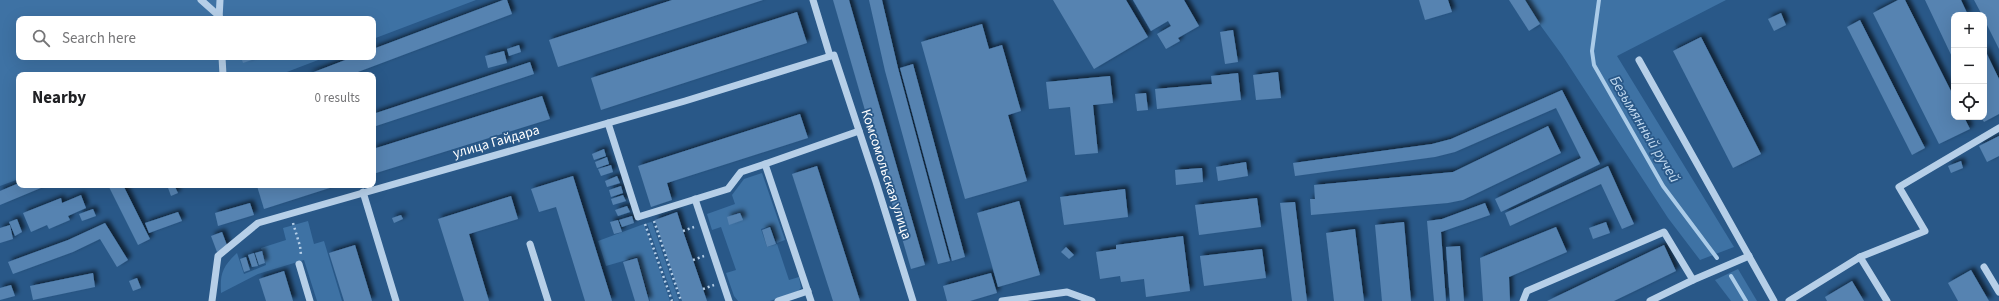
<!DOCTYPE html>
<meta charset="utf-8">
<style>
body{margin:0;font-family:"Source Sans 3",sans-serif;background:#f2f2f2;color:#202124}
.controls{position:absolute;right:12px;top:12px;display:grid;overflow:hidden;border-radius:8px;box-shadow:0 4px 16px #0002}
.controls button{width:36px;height:36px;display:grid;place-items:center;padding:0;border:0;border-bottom:1px solid #e0e0e0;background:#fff;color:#202124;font:20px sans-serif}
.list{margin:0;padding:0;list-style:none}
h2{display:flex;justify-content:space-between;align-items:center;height:52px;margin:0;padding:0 16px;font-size:17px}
h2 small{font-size:13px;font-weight:400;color:#757577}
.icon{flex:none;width:22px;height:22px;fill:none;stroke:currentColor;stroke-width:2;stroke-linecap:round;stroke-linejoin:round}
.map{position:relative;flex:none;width:1999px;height:301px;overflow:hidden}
.search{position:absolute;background:#fff;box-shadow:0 4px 16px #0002;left:16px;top:16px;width:360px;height:44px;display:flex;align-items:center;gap:10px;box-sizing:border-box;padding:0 14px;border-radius:8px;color:#757577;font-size:15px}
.panel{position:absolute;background:#fff;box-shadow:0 4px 16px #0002;left:16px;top:72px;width:360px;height:116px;border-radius:8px}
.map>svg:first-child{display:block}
.green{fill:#3e72a4}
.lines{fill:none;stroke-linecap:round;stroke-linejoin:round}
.stream{stroke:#aacbe8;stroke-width:4}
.building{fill:#5683b1;filter:url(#shadow)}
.path{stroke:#b6cfe8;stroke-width:2.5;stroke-dasharray:2 3;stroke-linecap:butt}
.minor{stroke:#b6cfe8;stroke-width:7}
.labels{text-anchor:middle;stroke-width:3.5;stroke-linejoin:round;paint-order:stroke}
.street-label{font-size:14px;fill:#fff;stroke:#295888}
.water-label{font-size:15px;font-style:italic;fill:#c1d9ef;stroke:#295888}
</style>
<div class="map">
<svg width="1999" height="301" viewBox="0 0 1999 301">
<defs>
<filter id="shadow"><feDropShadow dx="3.5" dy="-3.5" stdDeviation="2" flood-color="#0009"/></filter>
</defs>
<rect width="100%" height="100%" fill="#295888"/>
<g class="green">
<path d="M0 0H476L373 39V19H19V57H326L279 75H19V179L0 186Z"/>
<path d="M1522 0H1726L1617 56 1734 247 1700 260 1668 218 1562 55Z"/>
<path d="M762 173 785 240 777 243 771 226 761 229 767 247 777 244 789 280 799 277 801 288 798 291 770 301H738L734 296 726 273 736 270 721 227 712 230 707 214 735 204 732 195 744 179Z"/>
<path d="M308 221 314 244 324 241 342 301H317L304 260 258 274 221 293C220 274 222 267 237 253L244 274 266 265 261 248 286 240 283 228Z"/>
<path d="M652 222 679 301H674L647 223Z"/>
<path d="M644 224 670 301H650L637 257 606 266 598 241Z"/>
<path d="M1738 269 1757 301H1731L1715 280Z"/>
</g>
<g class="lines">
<g class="stream">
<path d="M1599 0 1592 51 1594 65 1663 186 1717 258"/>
<path d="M1731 276 1746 301"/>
</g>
</g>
<g class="building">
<path d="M503 0H507L512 14 350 75H306L353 57H373V49Z"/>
<path d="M672 0H763L558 67 549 40Z"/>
<path d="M833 0H849L925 265 911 269Z"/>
<path d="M869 0H882L898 68 950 261 938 264 885 71Z"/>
<path d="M1053 0H1126L1148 37 1094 69Z"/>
<path d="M1133 0H1184L1199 26 1178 38 1180 41 1166 49 1157 34 1171 26 1168 21 1151 31Z"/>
<path d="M1419 0H1448L1452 12 1425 20Z"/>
<path d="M1509 0H1525L1540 24 1529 31Z"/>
<path d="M1898 0H1905L1954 97V117H1964L1970 129 1939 144 1873 13Z"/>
<path d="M1925 0H1961L1968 15H1954V61Z"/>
<path d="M1974 0H1999V49L1984 19V15H1982Z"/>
<path d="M797 12 807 43 601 110 591 78Z"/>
<path d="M1781 13 1786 25 1774 31 1768 19Z"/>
<path d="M1860 20 1925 148 1912 155 1847 27Z"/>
<path d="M982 24 989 49 1002 45 1021 111 1008 115 1027 181 965 199 921 42Z"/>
<path d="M1233 30 1238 62 1225 64 1220 32Z"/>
<path d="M1701 37 1761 154 1733 168 1673 51Z"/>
<path d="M519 45 521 52 509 56 507 49Z"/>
<path d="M1984 48 1999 79V114L1984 122 1981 117H1984Z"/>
<path d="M504 51 507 63 488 68 485 56Z"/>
<path d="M241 57H260L243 63Z"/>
<path d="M530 62 534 74 373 127V114Z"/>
<path d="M913 64 965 257 952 261 900 68Z"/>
<path d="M1278 72 1281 98 1256 100 1253 75Z"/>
<path d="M1238 73 1241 100 1157 109 1155 89 1212 84 1211 76Z"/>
<path d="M1110 76 1113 103 1093 105 1098 153 1075 155 1070 107 1049 109 1046 82Z"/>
<path d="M1562 90 1600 164 1501 212 1495 199 1581 158 1556 108 1455 152 1435 157 1295 176 1293 163 1432 144 1451 139Z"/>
<path d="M1146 93 1148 110 1137 111 1135 94Z"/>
<path d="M542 96 550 119 373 174V149Z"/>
<path d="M800 114 808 138 667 183 672 200 651 207 638 166Z"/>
<path d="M1548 126 1561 153 1463 200 1448 203 1311 215 1310 199H1315L1314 185 1453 172Z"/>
<path d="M1999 136V156L1987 162 1979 146Z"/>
<path d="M604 149 606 156 594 160 592 154Z"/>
<path d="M607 157 609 164 597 168 595 162Z"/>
<path d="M1961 161 1963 168 1951 173 1948 166Z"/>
<path d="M1246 162 1248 176 1218 181 1216 167Z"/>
<path d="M611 165 613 172 601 176 598 169Z"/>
<path d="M817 166 860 301H833L792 174Z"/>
<path d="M1608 166 1634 224 1622 229 1601 184 1510 226 1505 213Z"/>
<path d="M1202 168 1203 182 1176 185 1175 170Z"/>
<path d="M573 176 612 301H585L556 207 539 212 531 189Z"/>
<path d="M617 176 620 183 607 187 605 181Z"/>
<path d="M19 183V185H48L0 205V191Z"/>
<path d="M114 185H123L150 239 138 245 109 187Z"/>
<path d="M167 185H174L178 193 171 196Z"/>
<path d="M260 185H339L264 209 257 186Z"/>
<path d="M621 186 623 193 611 197 609 190Z"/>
<path d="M1125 189 1128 217 1064 225 1060 197Z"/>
<path d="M81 195 86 208 68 216 70 220 49 229 47 225 31 232 23 213 61 198 62 203Z"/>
<path d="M623 195 626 201 613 205 611 199Z"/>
<path d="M511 196 518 219 469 234 489 301H464L438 219Z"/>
<path d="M1257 198 1261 227 1199 235 1195 205Z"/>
<path d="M1019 201 1040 275 998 287 977 213Z"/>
<path d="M1295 202 1307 301H1292L1280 203Z"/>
<path d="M250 203 254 215 218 226 215 213Z"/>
<path d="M1485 203 1490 215 1441 232 1446 301H1434L1427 221 1442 219Z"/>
<path d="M627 206 630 212 618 216 615 210Z"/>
<path d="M93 209 96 216 82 221 79 214Z"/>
<path d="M178 212 182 221 149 233 145 223Z"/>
<path d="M677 212 683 231 707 301H682L655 220Z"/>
<path d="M740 213 743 220 729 225 727 217Z"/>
<path d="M401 215 403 219 394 223 392 218Z"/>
<path d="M632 216 634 223 622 227 619 220Z"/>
<path d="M17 219 22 232 15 236 9 222Z"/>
<path d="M618 220 622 232 614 234 610 222Z"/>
<path d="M1404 222 1411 301H1382L1375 225Z"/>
<path d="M1606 222 1610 233 1593 239 1589 228Z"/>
<path d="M105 223 128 260 117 267 100 239 73 252 13 274 8 262 68 240Z"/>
<path d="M10 225 13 239 0 243V228Z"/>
<path d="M770 227 776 244 767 247 762 230Z"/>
<path d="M1556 227 1567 252 1509 277 1510 301H1483L1480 258Z"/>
<path d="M1355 229 1364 301H1334L1326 233Z"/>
<path d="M222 232 228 248 217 252 211 236Z"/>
<path d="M1183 236 1190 291 1146 297 1144 279 1121 282 1120 276 1100 279 1096 252 1116 249V245Z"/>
<path d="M355 245 372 301H344L329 253Z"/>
<path d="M1664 245 1676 271 1614 301H1547Z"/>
<path d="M1460 246 1464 301H1450L1446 247Z"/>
<path d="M1066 247 1074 255 1069 259 1061 252Z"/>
<path d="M1262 249 1266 278 1204 286 1200 256Z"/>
<path d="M262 251 265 263 259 265 255 253Z"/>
<path d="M254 253 258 266 252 267 248 255Z"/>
<path d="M246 257 250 270 244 272 240 259Z"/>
<path d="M637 258 649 301H635L623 262Z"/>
<path d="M1971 270 1989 301H1958L1948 283Z"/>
<path d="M284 271 293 301H266L259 279Z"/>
<path d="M93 273 95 287 33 300 30 286Z"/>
<path d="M991 273 997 293 970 301H947L943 286Z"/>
<path d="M137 278 141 288 133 291 129 281Z"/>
<path d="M1852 281 1864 301H1827L1825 297Z"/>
<path d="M11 285 15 296 0 300V288Z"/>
</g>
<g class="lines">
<g class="path">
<path d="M654 221 681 301"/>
<path d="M293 223 300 246 301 255"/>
<path d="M645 224 672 301"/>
<path d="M683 231 694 227"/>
<path d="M693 260 704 256"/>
<path d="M703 289 714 285"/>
</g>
<g class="minor">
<path d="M201 0 219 16"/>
<path d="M813 0 830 56"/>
<path d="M219 19 220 0"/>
<path d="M222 57 223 75"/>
<path d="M1639 60 1774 301"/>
<path d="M608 123 638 217 728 189 741 172 765 164"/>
<path d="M363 192 396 301"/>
<path d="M695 199 729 301"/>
<path d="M530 244 548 301"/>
<path d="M1860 257 1887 301"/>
<path d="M299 264 310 301"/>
<path d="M1984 267 1999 292"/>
<path d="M212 301 218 256 258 223 685 101 834 55 876 182 913 301"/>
<path d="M778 301 808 291"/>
<path d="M811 301 765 164 859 131"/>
<path d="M1002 301 1067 292 1092 301"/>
<path d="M1523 301 1527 291 1664 232 1693 280 1749 256"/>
<path d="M1650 301 1693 280"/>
<path d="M1789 301 1860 257 1925 231 1899 187 1999 128"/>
</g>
</g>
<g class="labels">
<g class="street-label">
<text transform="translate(496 141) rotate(-16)" y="5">улица Гайдара</text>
<text transform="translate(887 174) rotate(72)" y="5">Комсомольская улица</text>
</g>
<g class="water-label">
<text transform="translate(1645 129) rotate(59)" y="5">Безымянный ручей</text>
</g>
</g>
</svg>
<div class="controls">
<button>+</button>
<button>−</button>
<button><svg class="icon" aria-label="locate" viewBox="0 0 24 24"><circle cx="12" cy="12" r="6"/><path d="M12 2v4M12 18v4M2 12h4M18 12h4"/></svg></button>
</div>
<div class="search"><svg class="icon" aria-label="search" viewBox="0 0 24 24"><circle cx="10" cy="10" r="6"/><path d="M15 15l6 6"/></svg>Search here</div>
<section class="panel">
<h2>Nearby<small>0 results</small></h2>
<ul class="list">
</ul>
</section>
</div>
